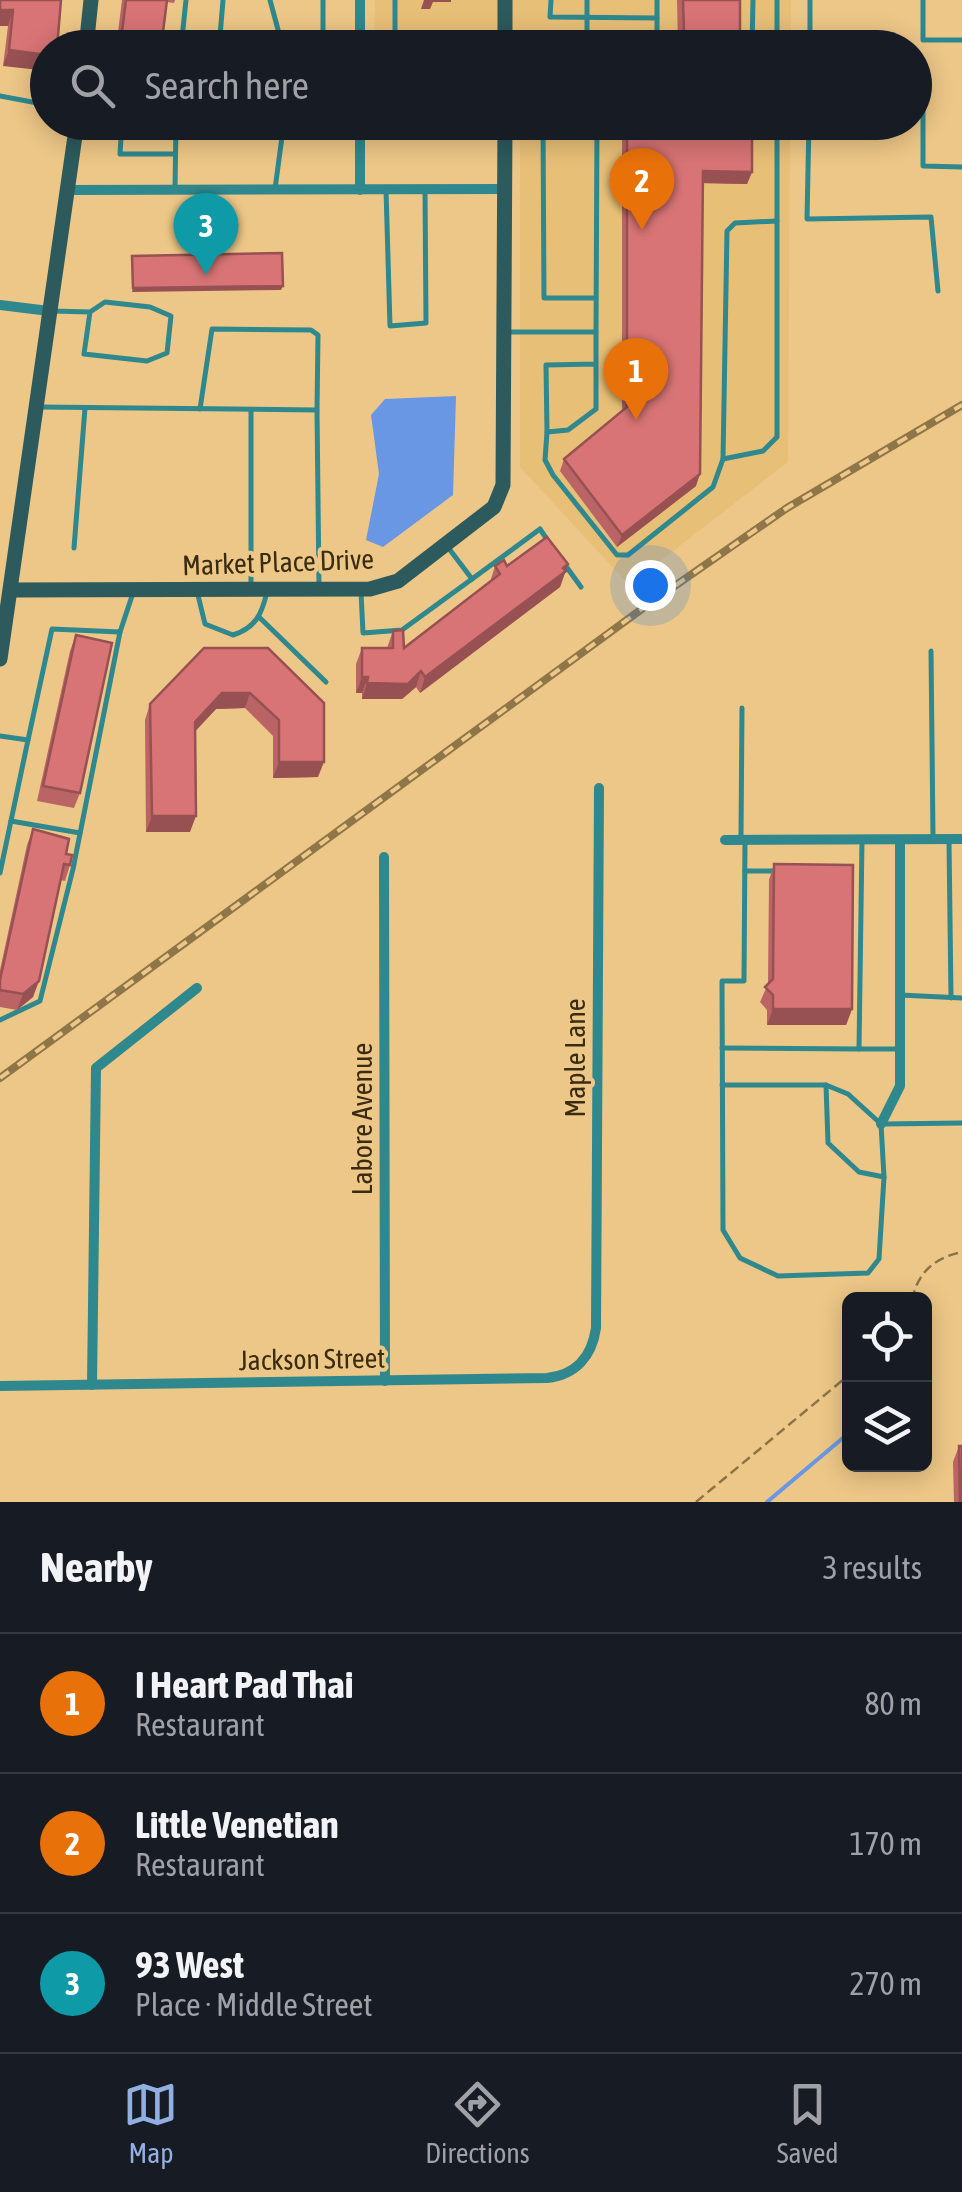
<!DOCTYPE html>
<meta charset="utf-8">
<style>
body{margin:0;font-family:"Asap Condensed",sans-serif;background:#20242c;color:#f1f3f6}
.controls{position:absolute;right:30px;bottom:30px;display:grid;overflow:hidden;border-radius:15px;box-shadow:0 5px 25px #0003}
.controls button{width:90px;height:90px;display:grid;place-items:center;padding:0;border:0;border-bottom:2px solid #363941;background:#171b24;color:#f1f3f6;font:50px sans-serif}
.you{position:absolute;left:650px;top:585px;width:35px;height:35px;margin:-25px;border:8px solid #fff;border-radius:50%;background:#1a73e8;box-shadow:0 0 0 15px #1a73e833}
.badge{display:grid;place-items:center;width:65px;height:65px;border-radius:50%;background:#91afe1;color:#fff;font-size:32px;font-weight:700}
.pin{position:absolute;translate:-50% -82px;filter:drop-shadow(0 2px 5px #0008)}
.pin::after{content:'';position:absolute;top:52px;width:35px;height:30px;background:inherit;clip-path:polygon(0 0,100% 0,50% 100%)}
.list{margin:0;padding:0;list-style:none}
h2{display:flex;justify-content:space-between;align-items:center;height:130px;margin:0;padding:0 40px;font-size:42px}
h2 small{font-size:32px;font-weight:400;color:#9ea1a6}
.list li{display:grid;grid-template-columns:65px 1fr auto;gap:30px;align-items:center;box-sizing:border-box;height:140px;padding:0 40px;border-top:2px solid #363941}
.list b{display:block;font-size:38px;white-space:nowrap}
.list p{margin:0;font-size:32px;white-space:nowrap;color:#9ea1a6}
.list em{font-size:32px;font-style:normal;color:#9ea1a6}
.icon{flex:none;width:55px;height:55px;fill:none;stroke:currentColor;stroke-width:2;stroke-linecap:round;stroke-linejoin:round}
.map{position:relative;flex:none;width:962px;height:1502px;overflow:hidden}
.search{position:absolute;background:#171b24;box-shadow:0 5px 25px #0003;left:30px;right:30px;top:30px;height:110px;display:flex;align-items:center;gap:25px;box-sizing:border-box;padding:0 35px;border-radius:55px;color:#9ea1a6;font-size:38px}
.sheet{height:550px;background:#171b24}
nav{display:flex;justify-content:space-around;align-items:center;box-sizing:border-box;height:140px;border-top:2px solid #363941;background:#171b24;font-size:28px;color:#9ea1a6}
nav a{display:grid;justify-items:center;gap:5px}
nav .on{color:#91afe1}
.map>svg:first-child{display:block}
.built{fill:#e8bf77}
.water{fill:#6a97e4}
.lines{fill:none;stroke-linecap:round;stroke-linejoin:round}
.stream{stroke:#6a97e4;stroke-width:4}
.path{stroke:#8d7447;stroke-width:2.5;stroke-dasharray:10 5;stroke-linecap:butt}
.lane{stroke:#2e888d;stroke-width:5}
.street{stroke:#2e888d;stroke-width:10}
.secondary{stroke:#2c5a5d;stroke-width:15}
.rail-casing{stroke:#8f7649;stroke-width:8}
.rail{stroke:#edc787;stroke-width:4;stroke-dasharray:11;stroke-linecap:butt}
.wall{fill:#ba6465}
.shaded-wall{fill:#975152}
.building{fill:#d87475;stroke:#975152;stroke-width:2.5}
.labels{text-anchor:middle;stroke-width:8;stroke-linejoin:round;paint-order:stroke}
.street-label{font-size:28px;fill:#3a2c11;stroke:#edc787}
</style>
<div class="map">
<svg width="962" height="1502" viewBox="0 0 962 1502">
<rect width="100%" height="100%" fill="#edc787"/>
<g class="built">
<path d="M375 0H791V47L374 48Z"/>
<path d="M520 123H790L788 462 629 585 520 467Z"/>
</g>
<path class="water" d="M456 396 453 495 383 547 366 540 379 474 371 415 385 399Z"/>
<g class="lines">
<path class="stream" d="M767 1502 850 1432"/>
<g class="path">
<path d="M912 1300C918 1272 934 1258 962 1252"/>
<path d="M696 1502 850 1374"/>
</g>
<g class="lane">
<path d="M270 0 283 48"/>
<path d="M551 0 550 17 657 18"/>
<path d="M657 0V48"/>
<path d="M777 0V48"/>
<path d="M923 0V40H962"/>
<path d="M181 48 186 0"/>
<path d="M219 48 223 0"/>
<path d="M323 48V0"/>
<path d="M395 48V0"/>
<path d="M587 48V0"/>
<path d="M752 48 753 0"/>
<path d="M810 48V0"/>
<path d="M923 85V166L962 167"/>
<path d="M0 96 48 105"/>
<path d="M122 122 120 154H175"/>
<path d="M543 122 544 298H595"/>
<path d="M809 122 807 219 931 217 938 291"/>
<path d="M175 189 176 122"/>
<path d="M275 189 284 122"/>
<path d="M386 190 390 326 426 323 425 189"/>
<path d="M52 311 90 312 84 354 147 361 167 353 171 316 150 307 105 302 90 312"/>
<path d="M509 332H596L597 122"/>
<path d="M596 332V409L568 430 547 432 546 365 596 364"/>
<path d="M40 407 317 410 319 587"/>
<path d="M200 409 212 329 311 330 318 335 317 410"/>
<path d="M547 432 545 460 553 475 617 555H628L713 487 723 459 727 231 735 223 777 221"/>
<path d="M723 459 763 451 777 437V122"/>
<path d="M447 546 472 579 540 529 548 541"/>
<path d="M74 548 85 408"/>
<path d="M563 562 581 587"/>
<path d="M251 587V410"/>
<path d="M197 591 205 624 233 635C256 628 262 613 267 592"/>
<path d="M361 592 363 633 402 630 472 579"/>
<path d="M259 617 326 682"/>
<path d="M931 651 933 837"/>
<path d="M0 736 28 740 52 629 120 632 133 593"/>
<path d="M11 821 80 833"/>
<path d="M741 837 742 708"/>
<path d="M949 841 951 998"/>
<path d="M745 871H779"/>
<path d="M0 873 28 740"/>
<path d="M900 995 962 998"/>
<path d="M0 1020 40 1001 73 869 120 632"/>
<path d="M722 1048 859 1049 862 840"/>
<path d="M859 1049H900"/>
<path d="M722 1085H826L828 1143 859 1172 884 1177 879 1259 868 1273 778 1276 740 1258 723 1230 722 981H744L745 840"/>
<path d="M826 1085 848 1094 881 1124 884 1177"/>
<path d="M884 1124 962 1123"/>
</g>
<g class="street">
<path d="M360 48V0"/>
<path d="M69 190 505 189"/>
<path d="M360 190V122"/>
<path d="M0 305 49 311"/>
<path d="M725 840 962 839"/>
<path d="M384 857 385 1381"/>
<path d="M881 1124 900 1086V840"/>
<path d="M92 1385 96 1068 197 988"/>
<path d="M0 1386 547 1378C576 1375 592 1356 596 1328L599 788"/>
</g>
<g class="secondary">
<path d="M86 48 91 0"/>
<path d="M505 48V0"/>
<path d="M11 590 370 589 398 581 494 507 503 485 505 122"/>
<path d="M0 659 77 122"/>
</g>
<defs>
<path id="rail" d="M0 1078 646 606 787 508 962 405"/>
</defs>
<use href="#rail" class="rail-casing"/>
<use href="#rail" class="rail"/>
</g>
<g class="wall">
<path d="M0 0H61L3 66 8 26Z"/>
<path d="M122 0H175L174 3 167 2 161 48H116Z"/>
<path d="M677 0H740L735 48H678Z"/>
<path d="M622 122H752V172L747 184 703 183 696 486 617 547 560 471 564 459 622 411Z"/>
<path d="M568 564 560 587 420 693 416 687 402 699H362V693H356V664L362 648H387L393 631 404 648 490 582 495 566Z"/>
<path d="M76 635 80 793 74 808 37 801 70 651Z"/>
<path d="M268 648 318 777 273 778V736L245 708 216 709 195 731 190 832H146L145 720 150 704Z"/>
<path d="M33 829 66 854 70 865 65 881 60 880 33 997 17 1010 0 1007V970L27 845Z"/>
<path d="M774 864 852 1009 846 1025H767V1010L760 1002 768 984 769 880Z"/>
<path d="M959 1446 962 1502H954L953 1462Z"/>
</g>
<g class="shaded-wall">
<path d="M424 0H451V2H433L430 9H421Z"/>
<path d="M0 10H13L8 26H0Z"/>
<path d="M684 33H740L735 48H678Z"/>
<path d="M9 50 48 55V71L3 66Z"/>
<path d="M703 171 752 172 747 184 698 183Z"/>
<path d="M283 286 281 290 132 292 133 288Z"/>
<path d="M700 474 696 486 617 547 622 535Z"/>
<path d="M568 564 560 587 420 693 425 677Z"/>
<path d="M421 671 416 687 402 699H362L367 683Z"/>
<path d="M362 677H368L362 693H356Z"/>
<path d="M222 693H250L245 708 216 709 189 738 195 722Z"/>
<path d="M279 762H324L318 777 273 778Z"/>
<path d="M152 816H196L190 832H146Z"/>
<path d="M39 981 33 997 17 1010 23 994Z"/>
<path d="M773 1009H852L846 1025H767Z"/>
</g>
<g class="building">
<path d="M0 0H61L57 48H48V55L9 50 13 10H0Z"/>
<path d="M126 0H167L161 48H120Z"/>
<path d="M683 0H740V33H684Z"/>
<path d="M627 122H752V172L703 171 700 474 622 535 564 459 627 407Z"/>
<path d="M282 253 283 286 133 288 132 256Z"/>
<path d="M547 537 568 564 563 568 566 571 425 677 421 671 408 684 367 683 368 677H362V648H393V631L403 630 404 648 500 574 495 566 504 560 507 566Z"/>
<path d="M76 635 112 643 80 793 43 786Z"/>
<path d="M204 648H268L324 703V762H279V720L250 693H222L195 722 196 816H152L150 704Z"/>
<path d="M33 829 69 839 66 854 72 855 70 865 64 864 39 981 23 994 0 990V980Z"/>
<path d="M774 864 853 865 852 1009H773V995L765 987 773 979Z"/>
<path d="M959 1446H962V1502H960Z"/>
</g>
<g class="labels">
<g class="street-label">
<text transform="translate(278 562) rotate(-2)" y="10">Market Place Drive</text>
<text transform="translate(575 1058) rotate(-90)" y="10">Maple Lane</text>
<text transform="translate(362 1119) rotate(-90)" y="10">Labore Avenue</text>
<text transform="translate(312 1359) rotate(-1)" y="10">Jackson Street</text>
</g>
</g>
</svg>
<div class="controls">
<button><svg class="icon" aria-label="locate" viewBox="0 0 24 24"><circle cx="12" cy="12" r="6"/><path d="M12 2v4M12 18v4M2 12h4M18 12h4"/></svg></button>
<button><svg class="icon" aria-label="layers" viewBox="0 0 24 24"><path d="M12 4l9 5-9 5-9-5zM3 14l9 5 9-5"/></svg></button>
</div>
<div class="you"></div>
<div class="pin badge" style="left:636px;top:420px;background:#e8710a">1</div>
<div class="pin badge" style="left:642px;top:230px;background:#e8710a">2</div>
<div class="pin badge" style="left:206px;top:275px;background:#0f9aa8">3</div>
<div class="search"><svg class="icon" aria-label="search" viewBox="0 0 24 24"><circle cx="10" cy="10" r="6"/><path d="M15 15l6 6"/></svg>Search here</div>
</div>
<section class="sheet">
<h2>Nearby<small>3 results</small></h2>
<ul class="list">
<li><span class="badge" style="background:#e8710a">1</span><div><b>I Heart Pad Thai</b><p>Restaurant</p></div><em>80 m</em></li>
<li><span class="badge" style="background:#e8710a">2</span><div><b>Little Venetian</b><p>Restaurant</p></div><em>170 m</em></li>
<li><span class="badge" style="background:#0f9aa8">3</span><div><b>93 West</b><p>Place · Middle Street</p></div><em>270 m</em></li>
</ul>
</section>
<nav>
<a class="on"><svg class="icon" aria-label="map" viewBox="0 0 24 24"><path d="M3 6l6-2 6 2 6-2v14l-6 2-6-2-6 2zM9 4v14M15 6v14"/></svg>Map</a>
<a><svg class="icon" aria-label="directions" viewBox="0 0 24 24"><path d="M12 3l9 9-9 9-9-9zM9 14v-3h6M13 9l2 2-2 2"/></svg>Directions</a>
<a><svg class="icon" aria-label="saved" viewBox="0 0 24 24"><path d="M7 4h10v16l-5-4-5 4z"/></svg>Saved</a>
</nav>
